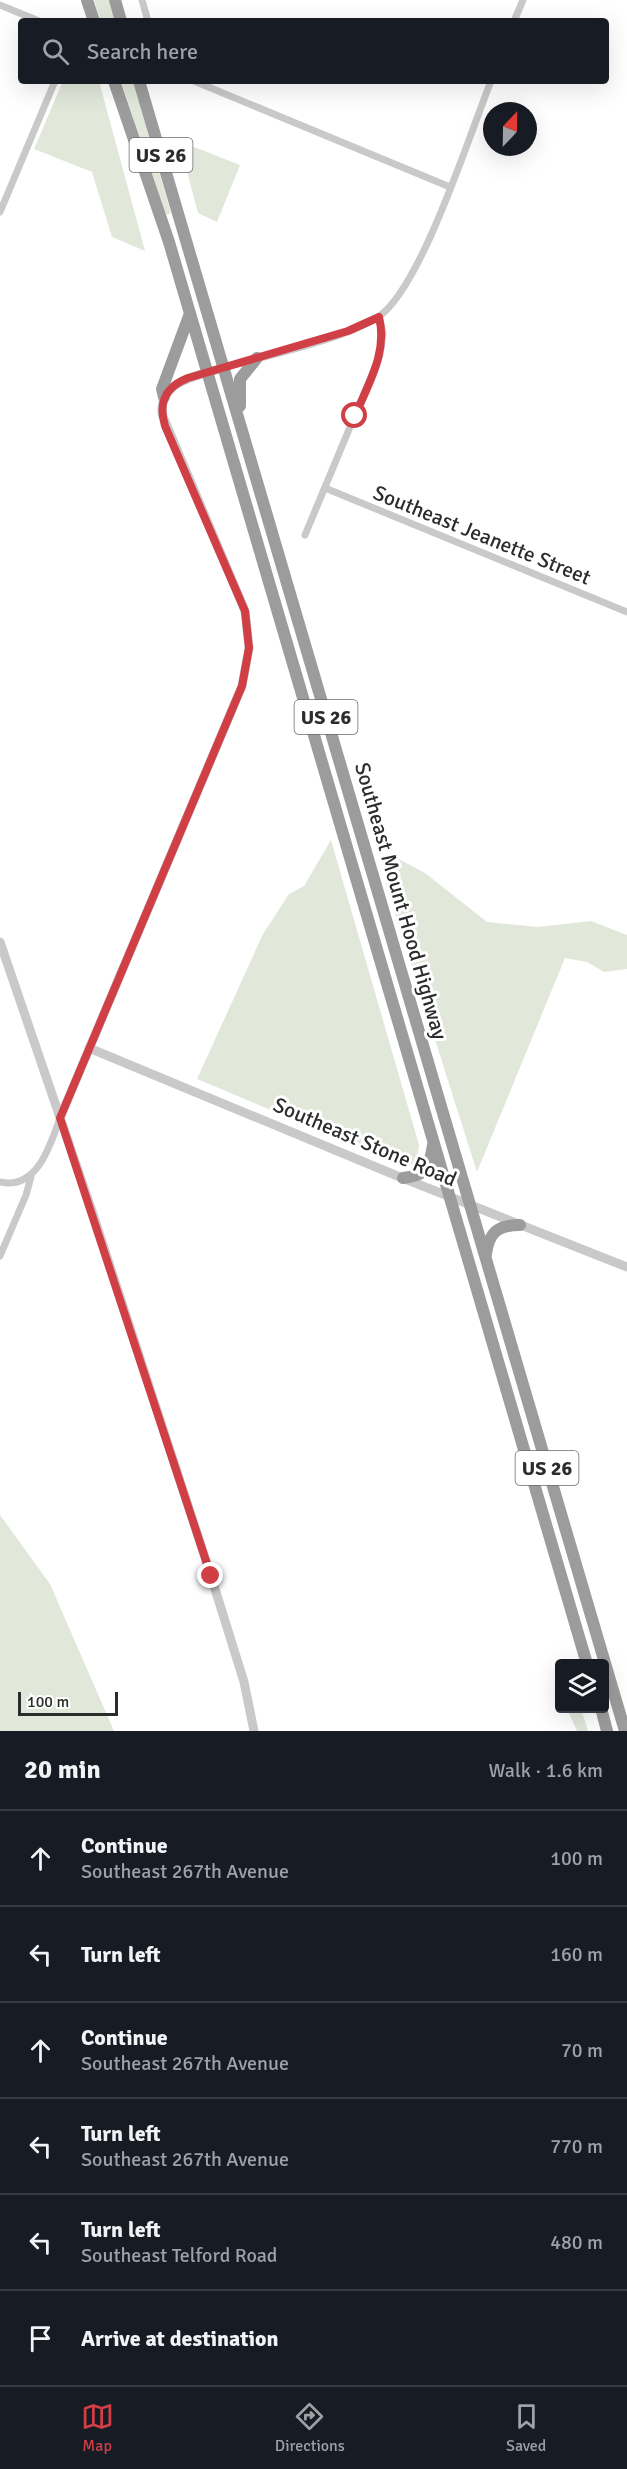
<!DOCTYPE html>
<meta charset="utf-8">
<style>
body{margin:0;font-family:Signika,sans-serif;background:#20242c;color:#f1f3f6}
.controls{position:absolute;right:18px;bottom:18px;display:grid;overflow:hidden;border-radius:6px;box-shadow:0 6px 24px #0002}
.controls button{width:54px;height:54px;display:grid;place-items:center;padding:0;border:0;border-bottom:2px solid #363941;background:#171b24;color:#f1f3f6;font:30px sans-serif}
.compass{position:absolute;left:483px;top:102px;width:54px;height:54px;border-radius:50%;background:#171b24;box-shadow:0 6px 24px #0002;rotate:22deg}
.scale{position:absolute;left:18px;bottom:15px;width:100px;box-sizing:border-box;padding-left:6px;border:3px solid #2c2c2c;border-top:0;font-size:16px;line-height:21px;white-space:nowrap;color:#2c2c2c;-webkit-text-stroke:4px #fff;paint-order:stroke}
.stop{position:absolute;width:18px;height:18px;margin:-14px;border:4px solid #d13f46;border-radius:50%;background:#fff}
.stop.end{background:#d13f46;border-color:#fff;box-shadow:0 2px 6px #0008}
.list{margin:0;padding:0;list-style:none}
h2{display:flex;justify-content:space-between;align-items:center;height:78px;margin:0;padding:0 24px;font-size:26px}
h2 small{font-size:20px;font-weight:400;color:#9ea1a6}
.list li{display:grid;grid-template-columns:39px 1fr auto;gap:18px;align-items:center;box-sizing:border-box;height:96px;padding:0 24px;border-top:2px solid #363941}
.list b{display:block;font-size:22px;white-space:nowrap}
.list p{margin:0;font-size:20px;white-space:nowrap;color:#9ea1a6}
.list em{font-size:20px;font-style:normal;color:#9ea1a6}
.icon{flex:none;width:33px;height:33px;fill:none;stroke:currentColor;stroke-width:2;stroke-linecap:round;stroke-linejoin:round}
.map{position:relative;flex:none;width:627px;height:1731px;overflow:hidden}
.search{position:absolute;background:#171b24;box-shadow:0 6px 24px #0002;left:18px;right:18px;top:18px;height:66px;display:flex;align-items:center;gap:15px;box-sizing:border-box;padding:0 21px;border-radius:6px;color:#9ea1a6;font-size:22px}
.sheet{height:654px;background:#171b24}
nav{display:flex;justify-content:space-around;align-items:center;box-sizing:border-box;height:84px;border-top:2px solid #363941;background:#171b24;font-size:16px;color:#9ea1a6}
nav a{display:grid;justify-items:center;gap:3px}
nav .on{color:#d13f46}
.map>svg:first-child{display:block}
.green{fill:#e1e8da}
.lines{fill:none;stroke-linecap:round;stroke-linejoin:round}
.minor{stroke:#c9c9c9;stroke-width:7}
.tertiary{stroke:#c9c9c9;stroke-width:9}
.trunk{stroke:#9c9c9c;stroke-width:12}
.route{stroke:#d13f46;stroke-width:8}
.labels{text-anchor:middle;stroke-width:6;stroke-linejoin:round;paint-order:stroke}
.shield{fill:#fff;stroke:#6b6b6b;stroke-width:1.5}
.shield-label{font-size:20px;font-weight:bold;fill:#2c2c2c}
.street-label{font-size:21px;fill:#2c2c2c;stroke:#fff}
</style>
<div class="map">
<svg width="627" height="1731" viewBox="0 0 627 1731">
<rect width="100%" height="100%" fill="#fff"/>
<g class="green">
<path d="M94 0H109L116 21H101Z"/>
<path d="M63 81H99L145 251 112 237 92 172 34 149Z"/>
<path d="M121 81H133L171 213 166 215Z"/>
<path d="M179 141 240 165 217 222 198 213Z"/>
<path d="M331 840 419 1145 417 1162 404 1166 197 1079 263 934 289 894 304 886Z"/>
<path d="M395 857 425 873 487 922 537 927 591 921 627 935V969L604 972 587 962 565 958 477 1172 386 885Z"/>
<path d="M0 1515 50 1584 114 1731H0Z"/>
<path d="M567 1709H581L588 1731H577Z"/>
</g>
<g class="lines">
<g class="minor">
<path d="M142 0 148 21"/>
<path d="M0 5 39 21"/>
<path d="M514 21 523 0"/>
<path d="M194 81 450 187"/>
<path d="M0 212 55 81"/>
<path d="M223 368C265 356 343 340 378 317 421 289 470 133 491 81"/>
<path d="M325 488 627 612"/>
<path d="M305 535 380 355 383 333 379 317"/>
<path d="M0 1182C37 1190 50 1146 60 1118"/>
<path d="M0 1256 26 1195 31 1177"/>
</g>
<g class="tertiary">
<path d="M0 942 93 1214 211 1576 244 1682 254 1731"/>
<path d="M89 1048 395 1175 627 1267"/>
<path d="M60 1118 242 686 249 648 245 611 162 414C160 380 197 376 223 368"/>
</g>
<g class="trunk">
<path d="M87 0 94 21"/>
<path d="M115 0 121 21"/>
<path d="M114 81 169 242 587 1664"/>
<path d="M139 81 625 1731"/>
<path d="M164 397 162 389 189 316"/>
<path d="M240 406V379L257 358"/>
<path d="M403 1178C428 1175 429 1168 433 1145"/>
<path d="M486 1254C489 1232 498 1225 520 1225"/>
<path d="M601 1708 607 1731"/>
</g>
</g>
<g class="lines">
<path class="route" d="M211 1576 60 1118 242 686 249 648 245 611 165 426C158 402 165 387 188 378L348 331 379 317C388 353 368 384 355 416"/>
</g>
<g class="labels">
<g class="shield">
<rect x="129.5" y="138" width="63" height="34" rx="4.5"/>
<rect x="294.5" y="700" width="63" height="34" rx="4.5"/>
<rect x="515.5" y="1451" width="63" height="34" rx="4.5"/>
</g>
<g class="shield-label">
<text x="161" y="162">US 26</text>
<text x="326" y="724">US 26</text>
<text x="547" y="1475">US 26</text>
</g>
<g class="street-label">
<text transform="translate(482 535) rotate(22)" y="7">Southeast Jeanette Street</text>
<text transform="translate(401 901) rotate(74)" y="7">Southeast Mount Hood Highway</text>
<text transform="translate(365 1142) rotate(23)" y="7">Southeast Stone Road</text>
</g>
</g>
</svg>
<div class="controls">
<button><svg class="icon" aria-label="layers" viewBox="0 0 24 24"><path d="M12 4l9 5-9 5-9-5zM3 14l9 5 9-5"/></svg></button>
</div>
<svg class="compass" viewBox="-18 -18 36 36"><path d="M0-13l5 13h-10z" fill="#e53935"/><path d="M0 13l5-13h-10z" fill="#9ea1a6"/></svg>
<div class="scale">100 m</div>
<div class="stop" style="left:355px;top:416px"></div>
<div class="stop end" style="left:211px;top:1576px"></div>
<div class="search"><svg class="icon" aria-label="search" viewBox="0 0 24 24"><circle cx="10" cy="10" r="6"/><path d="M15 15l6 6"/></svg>Search here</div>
</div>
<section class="sheet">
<h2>20 min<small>Walk · 1.6 km</small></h2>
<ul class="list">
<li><svg class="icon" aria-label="ahead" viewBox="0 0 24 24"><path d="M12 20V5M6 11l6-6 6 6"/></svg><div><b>Continue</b><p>Southeast 267th Avenue</p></div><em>100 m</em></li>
<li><svg class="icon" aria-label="left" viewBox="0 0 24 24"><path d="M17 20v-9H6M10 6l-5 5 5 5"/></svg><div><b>Turn left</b></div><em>160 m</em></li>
<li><svg class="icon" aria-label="ahead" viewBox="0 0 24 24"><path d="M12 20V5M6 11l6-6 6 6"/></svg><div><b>Continue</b><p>Southeast 267th Avenue</p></div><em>70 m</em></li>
<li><svg class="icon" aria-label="left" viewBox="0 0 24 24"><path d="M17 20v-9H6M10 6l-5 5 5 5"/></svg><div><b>Turn left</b><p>Southeast 267th Avenue</p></div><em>770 m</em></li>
<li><svg class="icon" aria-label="left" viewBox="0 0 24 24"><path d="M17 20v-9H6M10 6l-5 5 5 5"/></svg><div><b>Turn left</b><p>Southeast Telford Road</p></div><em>480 m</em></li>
<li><svg class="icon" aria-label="arrive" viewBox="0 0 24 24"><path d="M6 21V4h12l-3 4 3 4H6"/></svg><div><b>Arrive at destination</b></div></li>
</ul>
</section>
<nav>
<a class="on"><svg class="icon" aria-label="map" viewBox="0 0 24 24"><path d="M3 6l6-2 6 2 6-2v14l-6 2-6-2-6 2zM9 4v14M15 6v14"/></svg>Map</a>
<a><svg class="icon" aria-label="directions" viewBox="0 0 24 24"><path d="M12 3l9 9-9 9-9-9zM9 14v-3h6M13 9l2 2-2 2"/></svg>Directions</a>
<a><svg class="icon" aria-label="saved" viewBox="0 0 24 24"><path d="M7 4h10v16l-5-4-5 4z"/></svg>Saved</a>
</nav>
